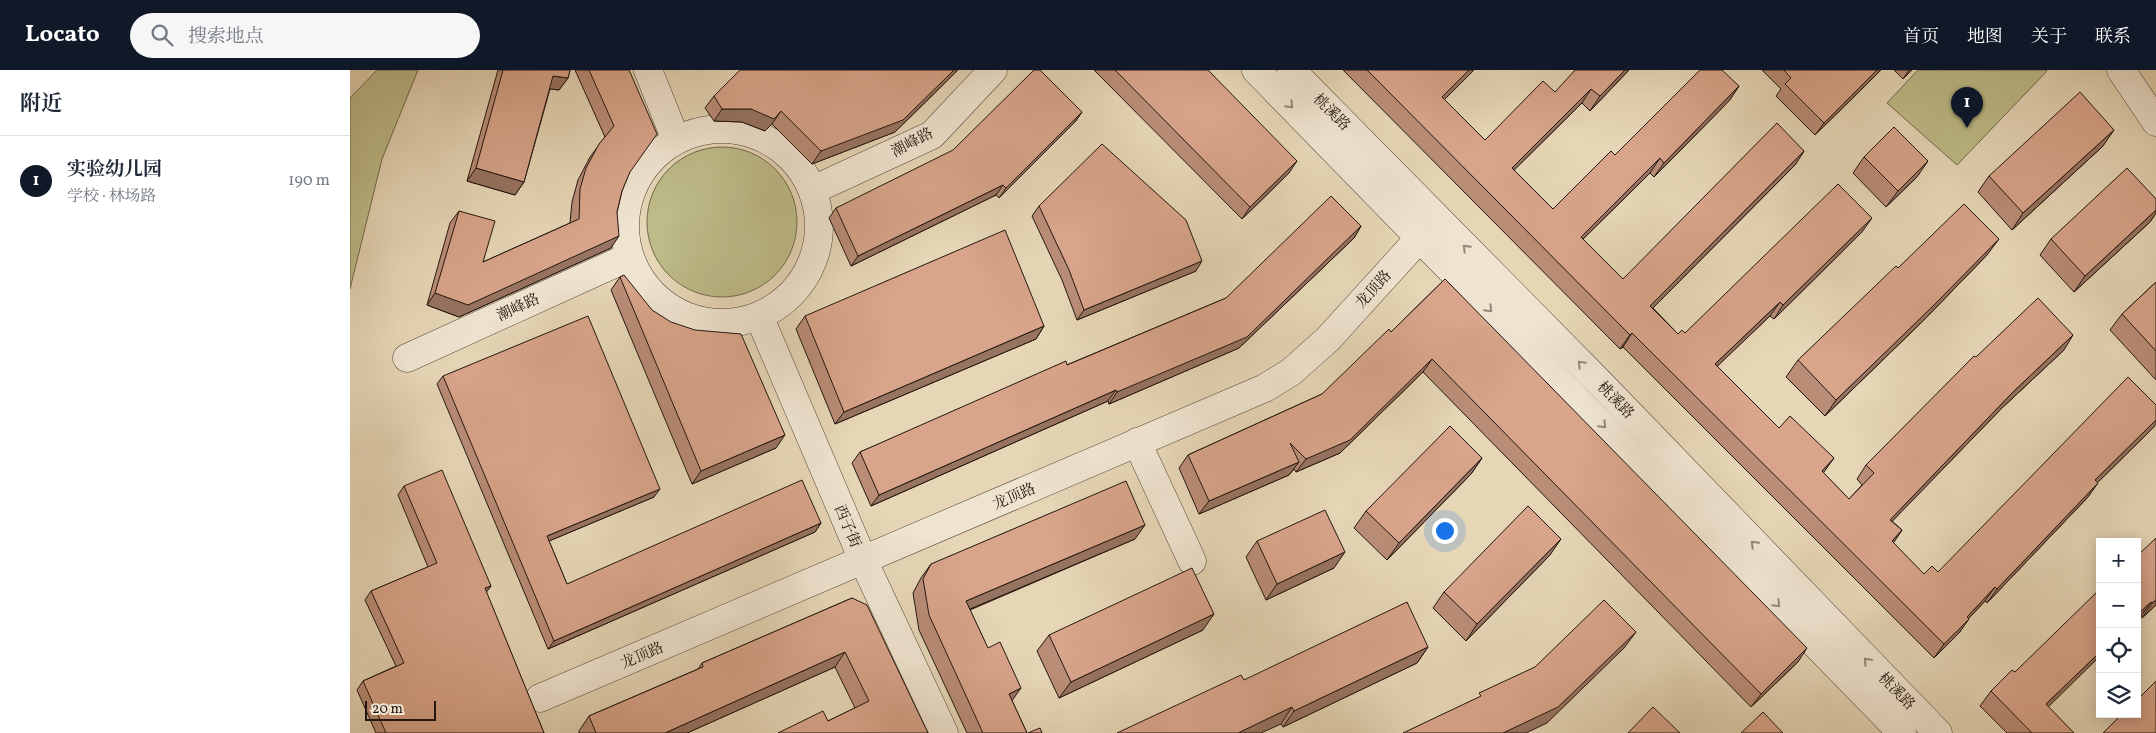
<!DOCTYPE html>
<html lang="zh">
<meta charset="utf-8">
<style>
body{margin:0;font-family:Vollkorn,"Noto Serif SC",serif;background:#f6f6f7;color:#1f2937}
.controls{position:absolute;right:15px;bottom:15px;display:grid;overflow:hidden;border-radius:0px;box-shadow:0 2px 12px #0003}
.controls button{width:45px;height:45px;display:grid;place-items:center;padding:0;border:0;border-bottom:1px solid #e0e1e3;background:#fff;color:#1f2937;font:25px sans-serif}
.scale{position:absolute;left:15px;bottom:12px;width:71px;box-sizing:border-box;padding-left:5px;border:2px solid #231610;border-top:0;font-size:14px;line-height:18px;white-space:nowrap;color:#231610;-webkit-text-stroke:4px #efe4d0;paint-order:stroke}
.you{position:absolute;left:1094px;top:460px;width:18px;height:18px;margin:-12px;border:4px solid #fff;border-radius:50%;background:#1a73e8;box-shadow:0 0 0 8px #1a73e833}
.badge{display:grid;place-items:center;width:32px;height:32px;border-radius:50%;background:#111827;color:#fff;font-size:16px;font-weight:700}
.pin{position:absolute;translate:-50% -41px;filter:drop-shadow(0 1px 2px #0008)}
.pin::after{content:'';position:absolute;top:26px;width:18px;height:15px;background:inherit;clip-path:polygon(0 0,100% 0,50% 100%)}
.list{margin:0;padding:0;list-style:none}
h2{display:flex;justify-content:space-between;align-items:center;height:65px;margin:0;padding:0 20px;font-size:21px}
h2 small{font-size:16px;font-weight:400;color:#747a83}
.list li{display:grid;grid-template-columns:32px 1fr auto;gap:15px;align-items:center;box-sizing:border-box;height:90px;padding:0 20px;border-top:1px solid #e0e1e3}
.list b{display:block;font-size:19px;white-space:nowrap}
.list p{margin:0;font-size:16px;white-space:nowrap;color:#747a83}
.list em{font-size:16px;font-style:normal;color:#747a83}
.icon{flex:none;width:28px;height:28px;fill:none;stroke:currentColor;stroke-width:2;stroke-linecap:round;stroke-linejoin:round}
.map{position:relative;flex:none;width:1806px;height:663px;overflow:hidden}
header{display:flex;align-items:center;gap:30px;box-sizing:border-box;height:70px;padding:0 25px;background:#111827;color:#fff}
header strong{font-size:24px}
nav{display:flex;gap:28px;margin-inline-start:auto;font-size:18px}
.search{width:350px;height:45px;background:#f6f6f7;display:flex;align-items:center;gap:12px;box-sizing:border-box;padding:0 18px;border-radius:28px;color:#747a83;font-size:19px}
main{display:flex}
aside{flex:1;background:#fff}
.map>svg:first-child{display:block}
.green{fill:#bdbb88;stroke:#70684c}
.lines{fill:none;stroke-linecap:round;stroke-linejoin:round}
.minor-casing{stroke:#54463a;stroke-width:29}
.minor{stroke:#efe4d0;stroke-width:28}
.wall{fill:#ba8d77;stroke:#231610}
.shaded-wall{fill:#977361;stroke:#231610}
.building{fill:#d8a48a;stroke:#231610}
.oneway{stroke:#93877a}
.labels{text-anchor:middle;stroke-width:4.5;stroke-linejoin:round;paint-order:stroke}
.street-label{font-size:15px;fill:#231610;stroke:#efe4d0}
</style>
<header>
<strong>Locato</strong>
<div class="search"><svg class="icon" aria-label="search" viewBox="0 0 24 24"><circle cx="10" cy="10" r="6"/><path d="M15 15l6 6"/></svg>搜索地点</div>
<nav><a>首页</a><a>地图</a><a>关于</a><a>联系</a></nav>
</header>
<main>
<aside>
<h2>附近<small></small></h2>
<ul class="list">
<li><span class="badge">1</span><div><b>实验幼儿园</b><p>学校 · 林场路</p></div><em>190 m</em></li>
</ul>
</aside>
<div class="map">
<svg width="1806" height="663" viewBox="0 0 1806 663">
<rect width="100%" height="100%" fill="#e6d6b6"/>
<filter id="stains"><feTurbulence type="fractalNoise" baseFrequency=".004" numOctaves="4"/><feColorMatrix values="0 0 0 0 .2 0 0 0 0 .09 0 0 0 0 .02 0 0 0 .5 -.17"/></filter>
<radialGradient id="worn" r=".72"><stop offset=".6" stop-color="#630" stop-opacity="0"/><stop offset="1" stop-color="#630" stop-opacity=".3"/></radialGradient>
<g class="green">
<path d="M27 0H68L32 89 0 219V28Z"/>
<path d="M1568 0H1696L1697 1 1607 95 1537 33Z"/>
<circle cx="372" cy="152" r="75"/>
</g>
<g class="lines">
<defs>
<g id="minor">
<path d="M298 0 326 70"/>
<path d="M906 0 1552 663"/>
<path d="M941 0 1250 313 1588 663"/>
<path d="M1771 0 1806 52"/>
<circle cx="372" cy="156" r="97"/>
<path d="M463 120 582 65 643 0"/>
<path d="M409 246 513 490 594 663"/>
<path d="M57 288 279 187"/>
<path d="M787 372 842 491"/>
<path d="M190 628 915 318 941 302 978 269 1087 149"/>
</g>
</defs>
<use href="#minor" class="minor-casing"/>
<use href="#minor" class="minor"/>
</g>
<g class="wall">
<path d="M148 0H220L218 8 209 20 200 19 174 112 165 125 117 111Z"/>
<path d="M225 0H279V103L272 121 267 142 261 178 109 247 77 235 100 153 109 141 133 192 220 153 222 132 228 110 240 87 255 67Z"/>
<path d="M390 0H608L545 62 462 94 422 54 415 61 392 52 364 51 355 38 364 26Z"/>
<path d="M744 0H858L939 103 892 149Z"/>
<path d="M993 0H1124L1094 30 1135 70 1205 22 1279 0 1240 41 1232 33 1164 100 1203 139 1265 85 1389 16 1379 31 1304 107 1300 103 1233 169 1273 209 1454 81 1445 95 1303 238 1328 264 1335 263 1512 162 1424 249 1420 246 1367 296 1499 429 1512 415 1507 409 1516 395 1626 287 1714 280 1652 338 1542 451 1552 460 1543 473 1574 504 1588 502 1804 357 1747 413 1738 427 1637 533 1635 531 1619 548 1609 563 1584 588 1273 277 1270 279Z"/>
<path d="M1412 0H1531L1465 65 1426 26 1431 19Z"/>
<path d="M1544 0H1562L1553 9Z"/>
<path d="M732 42 725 52 649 128 646 125 501 196 479 148 486 138Z"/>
<path d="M1753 76 1662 160 1628 122 1639 106Z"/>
<path d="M1514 87 1567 107 1536 137 1503 103Z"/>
<path d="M1806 129V143L1800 152 1724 222 1690 185 1701 169Z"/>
<path d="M689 136 846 201 727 250 712 210 682 146Z"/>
<path d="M1011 156 1004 168 889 278 759 334 758 331 521 436 502 393 510 382 876 228Z"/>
<path d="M1637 185 1573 251 1475 346 1436 307 1448 290 1548 198Z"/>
<path d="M270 207 302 240 426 378 342 414 261 220Z"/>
<path d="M1095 209 1448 592 1401 637 1073 302 990 383 946 402 944 399 939 405 849 444 829 398 838 385 972 324 1041 262Z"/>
<path d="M1806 212V310L1760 260 1772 244Z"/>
<path d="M455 246 694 256 686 269 485 354 446 259Z"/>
<path d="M93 306 304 427 199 471 217 514 471 453 465 462 198 579 87 314Z"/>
<path d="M1132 388 1121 404 1037 490 1004 458 1016 441Z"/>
<path d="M54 416 141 516 136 522 194 663H26L7 620 13 611 46 596 15 530 21 521 78 497 48 425Z"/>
<path d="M1806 468V535L1792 548 1791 546Z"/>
<path d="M785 469 620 540 677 663H617L569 560 563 523 571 508 581 494Z"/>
<path d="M907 471 984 498 916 530 896 487Z"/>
<path d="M1200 485 1116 571 1083 538 1094 522Z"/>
<path d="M502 528 578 663 478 651 505 638 485 597 337 663H229V661L239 646 348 599 352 593Z"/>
<path d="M853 560 709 628 687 581 699 565Z"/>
<path d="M1078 577 1067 593 933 657 931 654 894 610Z"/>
<path d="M1665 602 1698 637 1724 663H1657L1630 636 1641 621Z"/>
</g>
<g class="shaded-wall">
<path d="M604 0H608L545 62 462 94 471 81Z"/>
<path d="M1119 0H1124L1082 42 1092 27Z"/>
<path d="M1275 0H1279L1240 41 1250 26Z"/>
<path d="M1527 0H1531L1465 65 1474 53Z"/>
<path d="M1559 0H1562L1553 9Z"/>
<path d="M203 6 218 8 209 20 194 18Z"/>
<path d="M1389 16 1379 31 1304 107 1314 93Z"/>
<path d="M1241 19 1232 33 1152 112 1162 98Z"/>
<path d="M372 39H401L431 41 422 54 415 61 392 52 364 51Z"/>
<path d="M732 42 725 52 649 128 656 118Z"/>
<path d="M1764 60 1753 76 1662 160 1673 143Z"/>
<path d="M1454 81 1445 95 1291 250 1300 236Z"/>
<path d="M1310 88 1300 103 1221 181 1231 167Z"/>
<path d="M947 91 939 103 892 149 900 137Z"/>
<path d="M1578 91 1567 107 1536 137 1548 121Z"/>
<path d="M126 98 174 112 165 125 117 111Z"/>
<path d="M653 115 646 125 501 196 508 186Z"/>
<path d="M1806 140V143L1800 152 1724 222 1735 206Z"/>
<path d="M1522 148 1512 162 1424 249 1433 235Z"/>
<path d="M1011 156 1004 168 889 278 759 334 767 322Z"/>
<path d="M269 166 261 178 109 247 77 235 85 223Z"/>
<path d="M1649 169 1637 185 1573 251 1475 346 1486 330Z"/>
<path d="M852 191 846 201 727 250 734 240Z"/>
<path d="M1430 232 1420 246 1355 308 1365 294Z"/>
<path d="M694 256 686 269 485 354 494 342Z"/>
<path d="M1282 263 1273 277 1270 279 1280 265Z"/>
<path d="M1723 265 1714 280 1652 338 1530 464 1540 450 1662 323Z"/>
<path d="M1082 289 1073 302 990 383 946 402 956 389Z"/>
<path d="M766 320 758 331 521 436 529 425Z"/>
<path d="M1806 350V353L1804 357 1735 425 1745 410Z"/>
<path d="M435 365 426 378 342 414 351 401Z"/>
<path d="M1132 388 1121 404 1037 490 1049 473Z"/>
<path d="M1484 388 1474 402 1462 415 1472 401Z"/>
<path d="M949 392 939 405 849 444 859 431Z"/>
<path d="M1748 413 1738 427 1637 533 1647 519Z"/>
<path d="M310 419 304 427 192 474 197 466Z"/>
<path d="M471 453 465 462 198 579 204 571Z"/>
<path d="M795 455 785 469 606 545 616 531Z"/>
<path d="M1552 460 1542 475V471Z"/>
<path d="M1211 469 1200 485 1116 571 1127 554Z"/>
<path d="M995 482 984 498 916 530 927 514Z"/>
<path d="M141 516 135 524V518Z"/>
<path d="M1645 517 1635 531 1607 561 1617 547Z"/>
<path d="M1806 530V535L1792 548 1802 533Z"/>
<path d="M1801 532 1791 546 1787 550V545Z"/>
<path d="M864 544 853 560 709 628 721 612Z"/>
<path d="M1619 549 1609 563 1584 588 1594 574Z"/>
<path d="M1286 562 1274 578 1197 653 1176 663H1153Z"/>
<path d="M1078 577 1067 593 933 657 944 641Z"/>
<path d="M1457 578 1448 592 1401 637 1411 624Z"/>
<path d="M495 582 485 597 337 663H315Z"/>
<path d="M1750 582V586L1686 649 1696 634Z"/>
<path d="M671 618 661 632 659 624Z"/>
<path d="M942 637 931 654 911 663H888Z"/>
</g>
<g class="building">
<path d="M153 0H220L218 8 203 6 174 112 126 98Z"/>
<path d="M239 0H279L307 64 280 102 272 121 267 142 269 166 118 235 85 223 109 141 145 151 133 192 229 149 230 119 236 98 249 74 264 56Z"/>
<path d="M390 0H604L553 50 471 81 431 41 424 49 401 39H372L364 26Z"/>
<path d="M684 0H690L732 42 656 118 653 115 508 186 486 138 603 80Z"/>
<path d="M765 0H858L947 91 900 137Z"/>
<path d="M1017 0H1119L1092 27 1135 70 1193 11 1205 22 1225 0H1275L1250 26 1241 19 1162 98 1203 139 1261 81 1265 85 1350 0H1372L1389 16 1314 93 1310 88 1231 167 1273 209 1427 53 1454 81 1300 236 1328 264 1332 260 1335 263 1488 114 1522 148 1433 235 1430 232 1365 294 1429 358 1440 346 1484 388 1472 401 1499 429 1524 403 1516 395 1624 286 1626 287 1688 228 1723 265 1662 323 1540 450 1552 460 1542 471 1574 504 1582 496 1588 502 1778 307 1806 335V350L1745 410 1748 413 1647 519 1645 517 1617 547 1619 549 1594 574 1282 263 1280 265Z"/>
<path d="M1434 0H1527L1474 53 1435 14 1441 8Z"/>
<path d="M1730 22 1764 60 1673 143 1639 106Z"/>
<path d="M1544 57 1578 91 1548 121 1514 87Z"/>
<path d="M752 74 836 150 852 191 734 240 719 200 689 136Z"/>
<path d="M1777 98 1806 129V140L1735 206 1701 169Z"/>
<path d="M981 126 1011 156 897 267 767 322 766 320 529 425 510 382 716 291 717 295 876 228Z"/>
<path d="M1614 134 1649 169 1584 235 1486 330 1448 290 1546 196 1548 198Z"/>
<path d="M655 160 694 256 494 342 455 246Z"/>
<path d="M274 205 302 240 321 252 345 260 391 264 435 365 351 401 270 207Z"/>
<path d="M1095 209 1457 578 1411 624 1082 289 1000 370 956 389 940 373 949 392 859 431 838 385 972 324 1039 259 1041 262Z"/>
<path d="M1806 212V281L1772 244Z"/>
<path d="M238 246 310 419 197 466 217 514 452 410 471 453 204 571 93 306Z"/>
<path d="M1100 356 1132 388 1049 473 1016 441Z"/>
<path d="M92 400 141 516 135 518 194 663H36L13 611 54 593 21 521 87 493 54 416Z"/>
<path d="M776 411 795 455 616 531 638 578 650 572 671 618 659 624 677 663H633L579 545 573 509 581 494Z"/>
<path d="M1178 436 1211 469 1127 554 1094 522Z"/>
<path d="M975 440 995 482 927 514 907 471Z"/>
<path d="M1806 468V530L1802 533 1801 532 1787 545V486Z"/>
<path d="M842 498 864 544 721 612 699 565Z"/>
<path d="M1750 519V582L1696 634 1724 663H1682L1641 621 1662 600 1665 602Z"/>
<path d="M502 528 517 535 578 663H428L473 641 478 651 519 631 495 582 315 663H246L239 646 353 597 352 593Z"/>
<path d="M1254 530 1286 562 1208 637 1153 663H1053L1131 626 1129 623 1185 597Z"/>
<path d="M1057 532 1078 577 944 641 942 637 888 663H767L891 605 894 610Z"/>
<path d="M1806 611V663H1753L1772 644H1787V630Z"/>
<path d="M1303 637 1330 663H1278Z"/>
<path d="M1413 642 1433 663H1391Z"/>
<path d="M690 658 692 663H678Z"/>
</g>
<defs><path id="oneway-chevron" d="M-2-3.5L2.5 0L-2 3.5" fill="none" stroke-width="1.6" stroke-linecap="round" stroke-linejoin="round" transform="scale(1.25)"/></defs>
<g class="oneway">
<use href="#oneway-chevron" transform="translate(940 35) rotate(46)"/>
<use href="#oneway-chevron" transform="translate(1116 178) rotate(-135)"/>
<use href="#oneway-chevron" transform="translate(1139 239) rotate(46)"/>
<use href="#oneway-chevron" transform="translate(1231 294) rotate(-135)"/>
<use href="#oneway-chevron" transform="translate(1253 355) rotate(46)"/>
<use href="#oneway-chevron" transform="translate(1404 474) rotate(-134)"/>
<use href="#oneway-chevron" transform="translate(1427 534) rotate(46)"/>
<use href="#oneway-chevron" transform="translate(1517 591) rotate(-134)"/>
</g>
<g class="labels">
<g class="street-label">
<text transform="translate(982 42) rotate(45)" y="5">桃溪路</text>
<text transform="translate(562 72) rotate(-28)" y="5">潮峰路</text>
<text transform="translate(1023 219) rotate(-48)" y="5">龙顶路</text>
<text transform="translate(168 237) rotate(-25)" y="5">潮峰路</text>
<text transform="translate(1266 330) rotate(46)" y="5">桃溪路</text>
<text transform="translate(664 426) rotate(-23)" y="5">龙顶路</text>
<text transform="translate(498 456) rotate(67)" y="5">西子街</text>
<text transform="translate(292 585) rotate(-23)" y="5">龙顶路</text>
<text transform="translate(1547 621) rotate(46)" y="5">桃溪路</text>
</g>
</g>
<rect width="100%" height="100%" filter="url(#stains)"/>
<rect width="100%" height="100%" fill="url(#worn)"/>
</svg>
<div class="controls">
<button>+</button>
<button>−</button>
<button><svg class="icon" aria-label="locate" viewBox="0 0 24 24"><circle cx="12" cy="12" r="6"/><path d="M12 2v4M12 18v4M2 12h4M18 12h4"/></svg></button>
<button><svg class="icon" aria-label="layers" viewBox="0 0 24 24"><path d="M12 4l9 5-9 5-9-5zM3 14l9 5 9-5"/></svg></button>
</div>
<div class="scale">20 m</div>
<div class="you"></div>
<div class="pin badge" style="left:1617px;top:58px">1</div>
</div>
</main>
